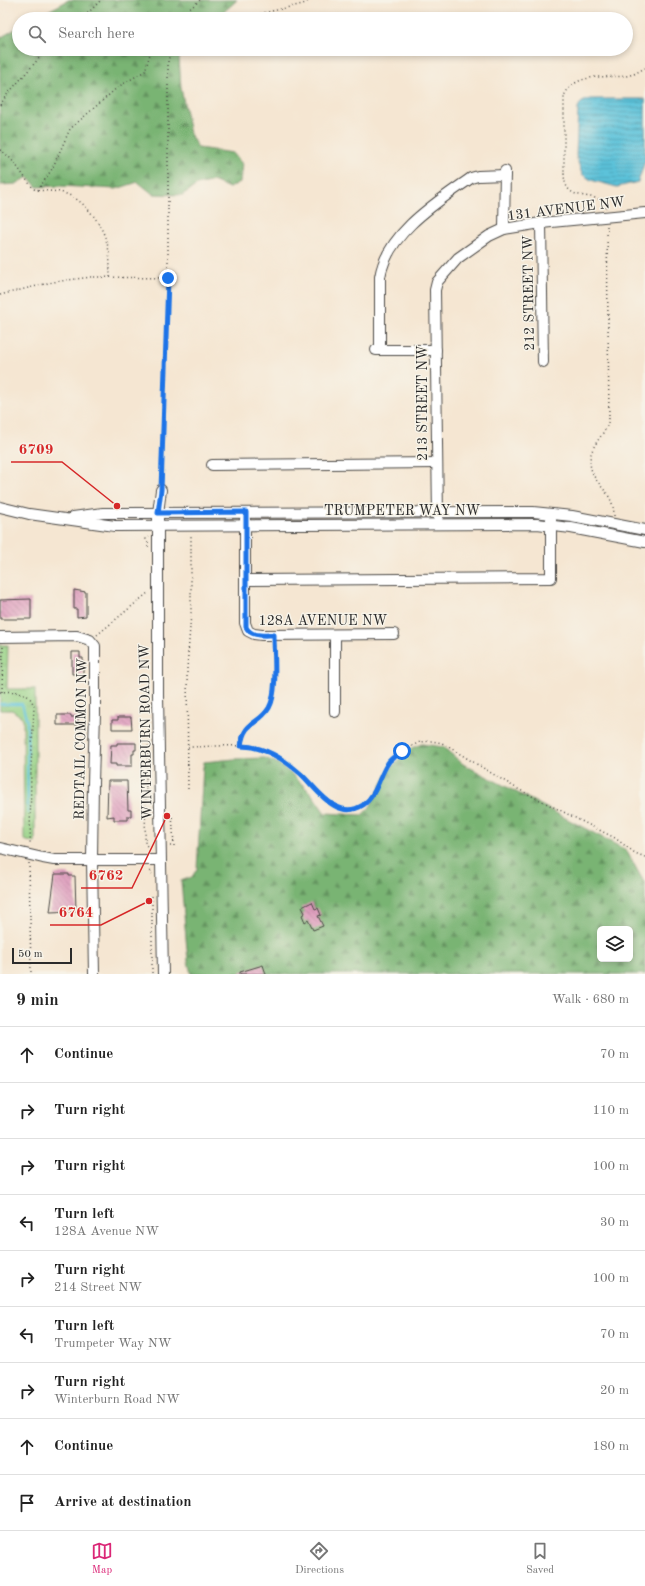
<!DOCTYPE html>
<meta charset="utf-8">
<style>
body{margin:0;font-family:"Old Standard TT",serif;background:#f2f2f2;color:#222}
.controls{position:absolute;right:12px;bottom:12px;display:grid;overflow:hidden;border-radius:6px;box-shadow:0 2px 6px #0003}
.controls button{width:36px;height:36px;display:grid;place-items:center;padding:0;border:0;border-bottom:1px solid #e0e0e0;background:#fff;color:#222;font:20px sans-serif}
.scale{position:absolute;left:12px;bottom:10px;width:60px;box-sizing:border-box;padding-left:4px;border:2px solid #2b2b2b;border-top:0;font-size:11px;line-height:14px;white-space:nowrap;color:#2b2b2b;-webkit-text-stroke:3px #f7f3e8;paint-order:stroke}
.stop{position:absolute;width:12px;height:12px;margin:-9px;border:3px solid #1a73e8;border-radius:50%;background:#fff}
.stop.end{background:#1a73e8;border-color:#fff;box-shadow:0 1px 4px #0008}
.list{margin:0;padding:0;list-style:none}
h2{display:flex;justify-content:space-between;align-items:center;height:52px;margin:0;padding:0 16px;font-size:17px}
h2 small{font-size:13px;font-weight:400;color:#767676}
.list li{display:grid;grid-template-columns:26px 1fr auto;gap:12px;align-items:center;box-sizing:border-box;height:56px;padding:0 16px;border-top:1px solid #e0e0e0}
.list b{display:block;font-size:15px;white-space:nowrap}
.list p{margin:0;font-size:13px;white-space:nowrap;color:#767676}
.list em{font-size:13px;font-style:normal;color:#767676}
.icon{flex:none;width:22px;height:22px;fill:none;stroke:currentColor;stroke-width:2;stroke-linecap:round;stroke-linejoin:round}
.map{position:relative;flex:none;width:645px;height:974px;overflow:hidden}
.search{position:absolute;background:#fff;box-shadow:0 2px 6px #0003;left:12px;right:12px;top:12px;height:44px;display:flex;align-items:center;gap:10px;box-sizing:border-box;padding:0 14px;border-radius:22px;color:#767676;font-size:15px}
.sheet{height:556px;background:#fff}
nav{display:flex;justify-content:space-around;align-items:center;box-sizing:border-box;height:56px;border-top:1px solid #e0e0e0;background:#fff;font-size:11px;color:#767676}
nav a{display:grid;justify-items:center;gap:2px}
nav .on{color:#db2777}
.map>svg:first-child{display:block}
.forest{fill:url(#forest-firs);stroke:#52704f;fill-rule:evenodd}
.park{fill:url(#park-tufts);stroke:#617e58}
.water{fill:url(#water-rules);stroke:#447682}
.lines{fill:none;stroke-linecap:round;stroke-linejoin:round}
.stream{stroke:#5cc2da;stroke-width:2.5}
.building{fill:url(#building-back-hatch)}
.minor-casing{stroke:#494744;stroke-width:12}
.path{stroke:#494744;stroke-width:1.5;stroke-dasharray:1 3;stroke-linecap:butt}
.minor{stroke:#fff;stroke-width:10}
.route{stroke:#1a73e8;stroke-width:5}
.labels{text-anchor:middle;stroke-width:3;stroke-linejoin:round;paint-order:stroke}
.street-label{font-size:14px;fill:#2b2b2b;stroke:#f7f3e8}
.leader{fill:none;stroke:#d62828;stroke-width:1.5}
.callout-dot{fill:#d62828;stroke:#f7f3e8;stroke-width:1.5}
.callout-label{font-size:15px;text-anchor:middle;font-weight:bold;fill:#d62828;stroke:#f7f3e8;stroke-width:3;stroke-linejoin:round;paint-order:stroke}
</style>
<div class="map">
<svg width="645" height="974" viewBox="0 0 645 974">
<defs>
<pattern id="forest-firs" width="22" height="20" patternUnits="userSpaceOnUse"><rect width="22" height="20" fill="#79b473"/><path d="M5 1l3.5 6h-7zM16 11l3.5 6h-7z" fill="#63935f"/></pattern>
<pattern id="park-tufts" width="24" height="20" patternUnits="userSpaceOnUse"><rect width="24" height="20" fill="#97d286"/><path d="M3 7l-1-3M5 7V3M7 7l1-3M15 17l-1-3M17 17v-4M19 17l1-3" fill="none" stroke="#82b474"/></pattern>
<pattern id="water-rules" width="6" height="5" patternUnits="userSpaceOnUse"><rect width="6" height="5" fill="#5cc2da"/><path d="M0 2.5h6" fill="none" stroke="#4c9eb1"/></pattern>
<pattern id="building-back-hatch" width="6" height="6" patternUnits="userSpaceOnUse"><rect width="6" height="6" fill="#de9abc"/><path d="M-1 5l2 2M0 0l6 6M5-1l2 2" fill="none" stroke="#b47e99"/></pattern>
</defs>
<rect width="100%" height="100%" fill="#f7f3e8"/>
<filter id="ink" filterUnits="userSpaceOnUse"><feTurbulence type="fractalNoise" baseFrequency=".025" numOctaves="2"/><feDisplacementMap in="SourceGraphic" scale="8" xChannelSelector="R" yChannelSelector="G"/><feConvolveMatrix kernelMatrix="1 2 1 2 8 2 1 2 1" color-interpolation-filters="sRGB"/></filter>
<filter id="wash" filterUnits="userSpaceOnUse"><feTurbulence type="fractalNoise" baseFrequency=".012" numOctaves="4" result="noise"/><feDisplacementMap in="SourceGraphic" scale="16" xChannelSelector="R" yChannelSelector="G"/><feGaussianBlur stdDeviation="0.9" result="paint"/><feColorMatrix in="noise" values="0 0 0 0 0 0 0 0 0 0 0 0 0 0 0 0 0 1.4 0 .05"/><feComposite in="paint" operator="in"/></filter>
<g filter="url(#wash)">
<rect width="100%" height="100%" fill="#f5e6d2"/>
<g class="forest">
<path d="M69 0H237L216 19H33Z"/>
<path d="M19 27V49H186L179 57 181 88 190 134 198 148 233 153 242 164 240 182 229 188 213 181 197 185 182 195 153 194 138 182 116 189 60 186 37 187 28 177 16 184 0 185V38Z"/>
<path d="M422 744 443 747 463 764 626 850 645 884V974H191L188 961 181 881 192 877 197 869 203 767 204 762 234 759 265 758 277 763 294 776 311 793 325 813 362 815 370 807 388 772 407 750ZM600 929H630V959H600Z"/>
</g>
<path class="park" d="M0 645H8L7 689H35V843L24 840 23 718 12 710H0Z"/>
<path class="water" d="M590 99H645V161L638 182 617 187 591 180 582 174 576 156 578 109C579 102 584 101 590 99Z"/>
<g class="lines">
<path class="stream" d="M0 704H22L27 721 28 813"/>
</g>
<g id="blocks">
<g class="building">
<path d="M74 590 86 592V616L77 617V609H74Z"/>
<path d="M31 599V619H0V600Z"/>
<path d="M72 652H80V658H83V674H72Z"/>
<path d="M57 715H71V717H78V725H57Z"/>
<path d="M118 717H131L132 729H112V720H118Z"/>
<path d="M117 743H136V750H134V754H132V766H116V764H110L111 745H117Z"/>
<path d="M108 781H127L128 810H131V816H128V820H114V816L107 817Z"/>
<path d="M55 874H69V876H75L76 911 50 912Z"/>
<path d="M312 902 315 909 318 908 321 915 318 916 323 926 313 930 308 920 305 922 302 915 305 913 302 907Z"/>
<path d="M263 965 266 974H240V972Z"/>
</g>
</g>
</g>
<g filter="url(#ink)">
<use href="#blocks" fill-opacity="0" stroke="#494744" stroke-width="1"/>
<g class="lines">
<defs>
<g id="minor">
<path d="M541 223 543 362"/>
<path d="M504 229 505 171"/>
<path d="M376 350H436"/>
<path d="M380 350V277C387 233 437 202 471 178L478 176 505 175"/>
<path d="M212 465 437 463"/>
<path d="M161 490 158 513V695L163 974"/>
<path d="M0 507 29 514 115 526 537 524 571 528 645 542"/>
<path d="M73 517 103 513H120L533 512 572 516 645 530"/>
<path d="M438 517 435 290 437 282 458 258 489 236 504 229 541 223 645 213"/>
<path d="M245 519V623L248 631 254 634 262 635 394 634"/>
<path d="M245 580 551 578V519"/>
<path d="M335 635V712"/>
<path d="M0 637 77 636 90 640 95 646V713L93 783 92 860 94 974"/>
<path d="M0 848 43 858 54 860H160"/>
</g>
</defs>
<use href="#minor" class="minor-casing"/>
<g class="path">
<path d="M82 19 101 0"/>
<path d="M178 19 200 0"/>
<path d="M237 19 303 4 310 0"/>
<path d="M0 105 6 96 47 49"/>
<path d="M0 150C15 159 22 176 34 189L38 190 52 169 70 129 118 87 145 71 150 54 153 49"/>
<path d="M38 190C45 191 53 191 60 192 86 198 105 227 109 252 110 260 110 269 110 277"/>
<path d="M606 208 603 201C587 192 565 202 564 174V96C575 72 604 78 626 76L634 74 645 68"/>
<path d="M607 226 609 418C607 434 591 443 590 460 590 486 614 488 614 516"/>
<path d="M0 295 53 282 91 277 168 278"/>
<path d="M161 482 168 278V60L173 49"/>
<path d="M148 547V542L146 539 149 537"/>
<path d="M97 635 149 592"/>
<path d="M0 692C14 691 30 690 34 707L31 766 30 845"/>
<path d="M2 692 3 647"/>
<path d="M188 747C205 747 247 743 261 749 275 754 288 763 300 773 317 788 343 829 368 800 377 789 382 774 388 762L402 751 420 742 432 741 442 743 516 788 615 838 635 853 645 857"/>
<path d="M241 747C244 720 258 726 269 708 278 693 274 662 274 644"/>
<path d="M188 789 187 669 191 613V535"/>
<path d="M147 846 145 844 146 777 149 739"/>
<path d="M170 846H174L172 814"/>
<path d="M29 863 31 974"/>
<path d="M151 871 150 872 152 874"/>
<path d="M152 896V974"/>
</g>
<use href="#minor" class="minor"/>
</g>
</g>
<g class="lines" filter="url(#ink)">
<path class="route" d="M168 278 161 490 158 513 246 512V627C251 637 263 635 274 635 274 653 278 693 269 708 258 726 244 720 241 746 264 746 284 759 301 774 317 789 337 822 363 805 377 795 379 776 388 763 391 758 397 755 402 751"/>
</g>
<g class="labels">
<g class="street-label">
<text transform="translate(566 208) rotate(-7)" y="5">131 AVENUE NW</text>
<text transform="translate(528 293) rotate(-91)" y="5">212 STREET NW</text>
<text transform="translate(422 403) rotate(-90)" y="5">213 STREET NW</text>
<text x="402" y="515">TRUMPETER WAY NW</text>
<text x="323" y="625">128A AVENUE NW</text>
<text transform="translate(145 732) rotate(-91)" y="5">WINTERBURN ROAD NW</text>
<text transform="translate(80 739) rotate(-89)" y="5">REDTAIL COMMON NW</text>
</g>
</g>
<path class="leader" d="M117 506L62 462H11M167 816L132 888H81M149 901L101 925H50"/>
<g class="callout-dot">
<circle cx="117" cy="506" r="4"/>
<circle cx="167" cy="816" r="4"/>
<circle cx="149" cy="901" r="4"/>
</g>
<g class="callout-label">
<text x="36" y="454">6709</text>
<text x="106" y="880">6762</text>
<text x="76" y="917">6764</text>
</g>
</svg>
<div class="controls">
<button><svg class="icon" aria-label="layers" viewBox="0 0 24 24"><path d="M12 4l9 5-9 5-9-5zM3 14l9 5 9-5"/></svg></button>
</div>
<div class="scale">50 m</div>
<div class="stop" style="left:402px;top:751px"></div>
<div class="stop end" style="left:168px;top:278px"></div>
<div class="search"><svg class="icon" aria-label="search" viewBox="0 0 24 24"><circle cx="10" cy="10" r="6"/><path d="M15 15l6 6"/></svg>Search here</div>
</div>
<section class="sheet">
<h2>9 min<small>Walk · 680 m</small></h2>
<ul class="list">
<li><svg class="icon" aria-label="ahead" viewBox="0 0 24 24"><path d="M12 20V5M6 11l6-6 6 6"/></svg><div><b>Continue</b></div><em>70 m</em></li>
<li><svg class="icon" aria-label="right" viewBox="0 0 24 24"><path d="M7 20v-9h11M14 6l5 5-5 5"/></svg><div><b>Turn right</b></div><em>110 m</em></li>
<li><svg class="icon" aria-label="right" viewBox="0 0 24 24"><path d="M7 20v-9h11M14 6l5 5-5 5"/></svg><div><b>Turn right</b></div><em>100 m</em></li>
<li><svg class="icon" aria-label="left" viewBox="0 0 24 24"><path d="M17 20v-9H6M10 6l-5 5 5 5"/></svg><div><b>Turn left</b><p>128A Avenue NW</p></div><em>30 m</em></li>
<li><svg class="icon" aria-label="right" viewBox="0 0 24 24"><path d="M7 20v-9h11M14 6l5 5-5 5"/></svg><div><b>Turn right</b><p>214 Street NW</p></div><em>100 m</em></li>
<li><svg class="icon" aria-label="left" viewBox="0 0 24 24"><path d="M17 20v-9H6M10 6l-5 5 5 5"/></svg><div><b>Turn left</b><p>Trumpeter Way NW</p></div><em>70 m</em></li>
<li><svg class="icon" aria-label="right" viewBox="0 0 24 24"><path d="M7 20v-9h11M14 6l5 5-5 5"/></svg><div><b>Turn right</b><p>Winterburn Road NW</p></div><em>20 m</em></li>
<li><svg class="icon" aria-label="ahead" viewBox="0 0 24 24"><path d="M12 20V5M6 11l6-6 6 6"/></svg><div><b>Continue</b></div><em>180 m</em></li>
<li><svg class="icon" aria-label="arrive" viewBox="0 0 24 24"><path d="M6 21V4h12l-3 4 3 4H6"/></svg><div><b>Arrive at destination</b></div></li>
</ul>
</section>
<nav>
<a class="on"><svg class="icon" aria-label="map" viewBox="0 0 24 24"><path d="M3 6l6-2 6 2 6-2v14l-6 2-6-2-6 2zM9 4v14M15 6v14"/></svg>Map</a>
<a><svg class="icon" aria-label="directions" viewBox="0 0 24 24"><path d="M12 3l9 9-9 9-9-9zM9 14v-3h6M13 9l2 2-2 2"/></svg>Directions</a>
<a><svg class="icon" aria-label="saved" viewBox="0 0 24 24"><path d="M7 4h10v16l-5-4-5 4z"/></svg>Saved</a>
</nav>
